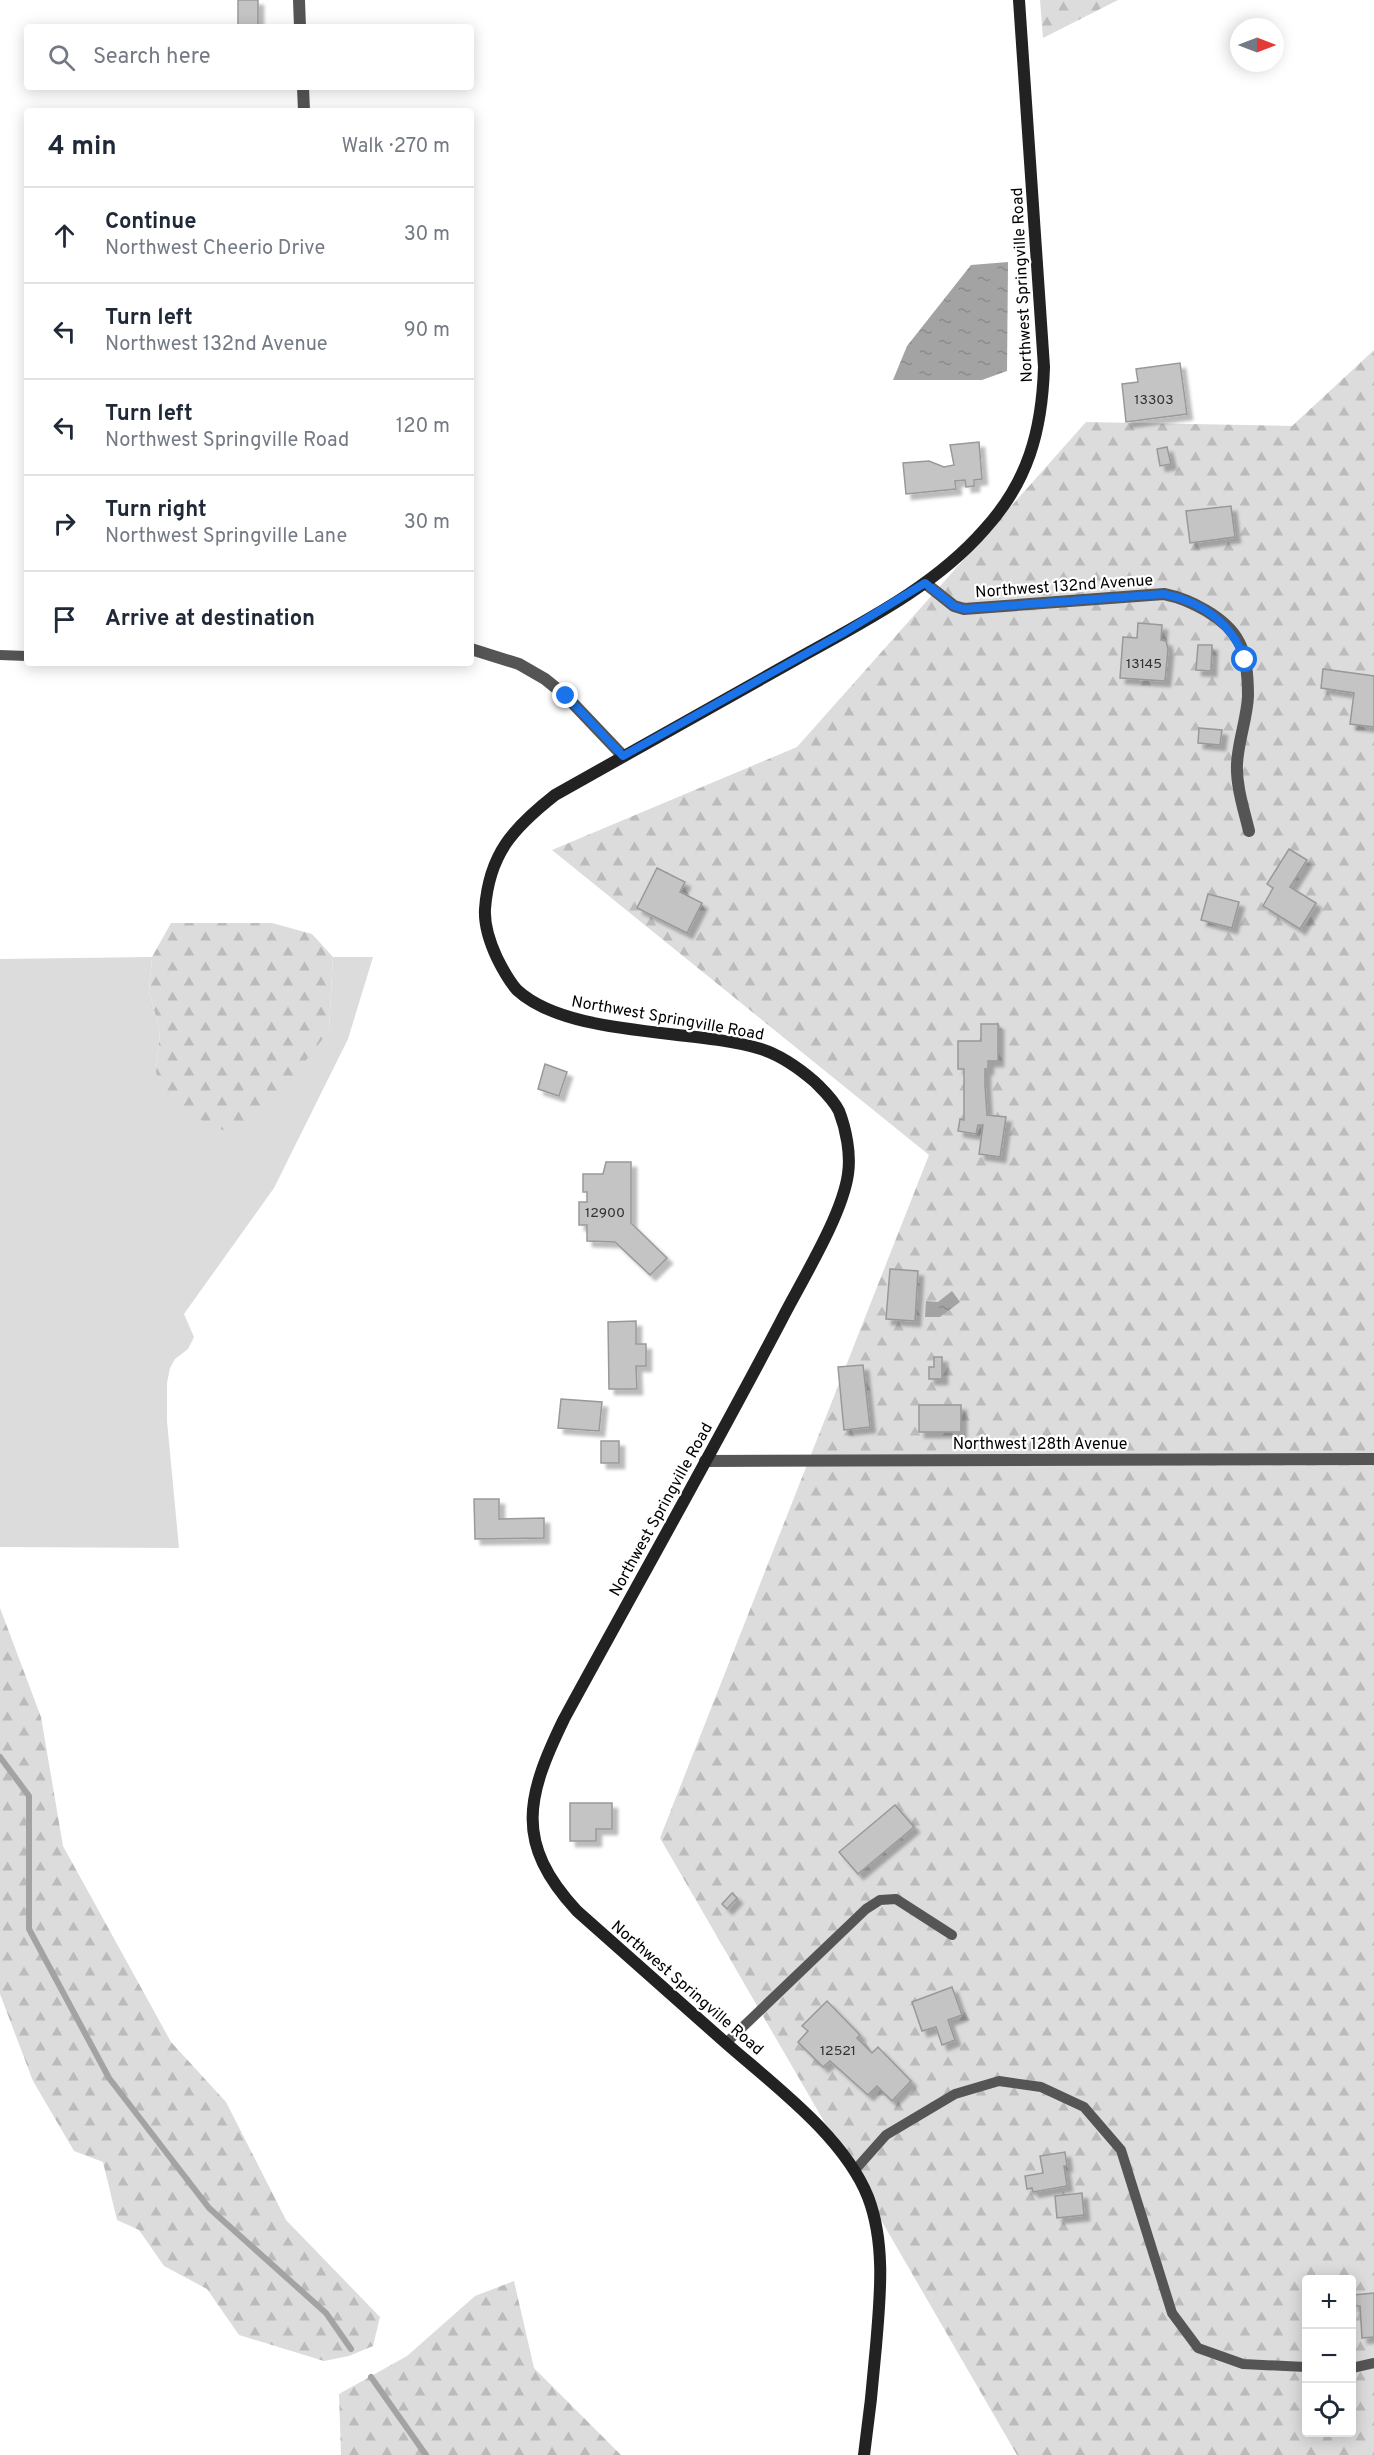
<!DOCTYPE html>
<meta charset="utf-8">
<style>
body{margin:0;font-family:Overpass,sans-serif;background:#f2f2f3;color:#1f2937}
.controls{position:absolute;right:18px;bottom:18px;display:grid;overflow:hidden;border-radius:6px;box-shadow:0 3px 15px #0003}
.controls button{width:54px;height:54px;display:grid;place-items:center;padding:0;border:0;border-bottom:2px solid #e0e1e3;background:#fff;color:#1f2937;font:30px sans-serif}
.compass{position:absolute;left:1230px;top:18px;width:54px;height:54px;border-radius:50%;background:#fff;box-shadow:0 3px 15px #0003;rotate:90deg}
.stop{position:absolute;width:18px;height:18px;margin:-14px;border:4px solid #1a73e8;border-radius:50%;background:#fff}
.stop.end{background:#1a73e8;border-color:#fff;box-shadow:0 2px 6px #0008}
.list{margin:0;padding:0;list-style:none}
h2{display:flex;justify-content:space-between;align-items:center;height:78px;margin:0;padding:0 24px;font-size:26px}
h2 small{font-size:20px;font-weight:400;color:#747a83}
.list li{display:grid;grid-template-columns:39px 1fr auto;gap:18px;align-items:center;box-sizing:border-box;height:96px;padding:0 24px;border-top:2px solid #e0e1e3}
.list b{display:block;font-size:22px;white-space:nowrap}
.list p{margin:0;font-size:20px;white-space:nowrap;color:#747a83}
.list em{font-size:20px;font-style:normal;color:#747a83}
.icon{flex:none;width:33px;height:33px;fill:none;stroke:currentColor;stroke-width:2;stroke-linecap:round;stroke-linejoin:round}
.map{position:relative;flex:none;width:1374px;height:2455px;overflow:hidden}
.search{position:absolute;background:#fff;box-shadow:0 3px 15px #0003;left:24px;top:24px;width:450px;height:66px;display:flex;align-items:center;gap:15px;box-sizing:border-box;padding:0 21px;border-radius:6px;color:#747a83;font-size:22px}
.panel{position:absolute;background:#fff;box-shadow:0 3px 15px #0003;left:24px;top:108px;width:450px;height:558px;border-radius:6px}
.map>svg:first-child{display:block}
.green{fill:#dcdcdc}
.forest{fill:url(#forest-firs);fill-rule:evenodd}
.water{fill:url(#water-ripples)}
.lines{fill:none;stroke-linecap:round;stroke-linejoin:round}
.stream{stroke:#a3a3a3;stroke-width:6}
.building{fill:#c4c4c4;stroke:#999;stroke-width:1.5;filter:url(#shadow)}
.lane{stroke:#555;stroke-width:10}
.street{stroke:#555;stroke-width:12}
.secondary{stroke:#222;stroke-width:12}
.route{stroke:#1a73e8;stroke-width:8}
.labels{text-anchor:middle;stroke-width:4.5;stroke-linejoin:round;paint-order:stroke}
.number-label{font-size:14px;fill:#313131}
.street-label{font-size:16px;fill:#000;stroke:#fff}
</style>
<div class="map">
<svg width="1374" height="2455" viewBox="0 0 1374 2455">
<defs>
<pattern id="forest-firs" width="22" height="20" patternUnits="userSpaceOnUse" patternTransform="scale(1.5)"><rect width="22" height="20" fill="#dcdcdc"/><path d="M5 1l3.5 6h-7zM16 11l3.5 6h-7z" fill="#bbb"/></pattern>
<pattern id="water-ripples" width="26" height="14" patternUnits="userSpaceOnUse" patternTransform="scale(1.5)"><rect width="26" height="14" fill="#a3a3a3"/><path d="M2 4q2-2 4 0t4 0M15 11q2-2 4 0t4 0" fill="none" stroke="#8b8b8b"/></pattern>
<filter id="shadow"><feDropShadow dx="5.5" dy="5.5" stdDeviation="1.5" flood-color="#0004"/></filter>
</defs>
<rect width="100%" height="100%" fill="#fff"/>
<path class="green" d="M152 957 149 991 160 1032 156 1072 329 1031 333 957H373L348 1039 274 1188 184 1314 194 1337 188 1349 175 1359 170 1368 167 1383V1421L179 1548 0 1547V959Z"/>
<g class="forest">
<path d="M1040 0H1118L1043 38Z"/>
<path d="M1374 350V2455H1017L660 1838 929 1155 552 850 797 747 1086 422 1292 426ZM1306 2280H1352V2432H1306Z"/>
<path d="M171 923H272L312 934 333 957 329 1031 277 1097 232 1134 192 1116 163 1095 156 1072 160 1032 149 991 152 957Z"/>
<path d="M0 1608 41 1717 63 1846 171 2042 226 2102 286 2220 380 2317 373 2346 349 2356 324 2361 239 2335 207 2289 164 2266 139 2230 117 2220 103 2162 74 2151 33 2081 0 1994Z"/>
<path d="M514 2281 534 2368 621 2455H341L339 2394 407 2356 475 2296Z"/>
</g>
<g class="water">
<path d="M1008 262 1007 371 982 380H893L907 346 971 265Z"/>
<path d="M952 1291 960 1302 940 1317H925L926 1301 938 1302Z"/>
</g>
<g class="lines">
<g class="stream">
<path d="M0 1757 29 1796V1929L109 2078 209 2208 326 2313 351 2349"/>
<path d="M371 2377 426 2455"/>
</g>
</g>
<g class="building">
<rect x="238" y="0" width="20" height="25"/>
<path d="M1180 363 1187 414 1126 422 1122 384 1138 382 1136 369Z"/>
<path d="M979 442 982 479 974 480V486L966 487 965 480 955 481 956 489 906 494 903 463 929 461 944 467 954 465 950 445Z"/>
<path d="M1167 447 1171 464 1160 466 1157 449Z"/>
<path d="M1231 506 1235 537 1190 543 1186 511Z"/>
<path d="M1138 623 1162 625 1161 640 1166 641 1168 649 1165 681 1120 678 1123 637 1137 638Z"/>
<path d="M1198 645H1212L1211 671 1196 670Z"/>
<path d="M1323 669 1374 676V727L1350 724 1354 693 1321 688Z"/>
<path d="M1199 728 1222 730 1220 745 1198 743Z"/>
<path d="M1289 849 1307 860 1290 887 1316 903 1300 929 1263 906 1273 888 1267 884Z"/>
<path d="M657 868 685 882 680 892 702 903 687 933 637 908Z"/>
<path d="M1208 894 1239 902 1232 928 1201 920Z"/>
<path d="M981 1024H998V1061H988V1069H985V1084L987 1115 1006 1117 1000 1157 979 1154 983 1125H978L976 1134 958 1131 960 1119 964 1120V1069H958V1041H981Z"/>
<path d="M545 1064 567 1072 559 1096 538 1089Z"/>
<path d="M606 1162H631V1223L667 1258 650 1275 615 1242 587 1241V1225H579V1202H587V1192H583V1174H603Z"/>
<path d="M890 1269 918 1271 915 1321 886 1319Z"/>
<path d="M636 1321V1344H646V1366H636L637 1389H609L608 1322Z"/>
<path d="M934 1357H942V1379H929V1367H934Z"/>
<path d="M863 1365 870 1427 844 1430 838 1367Z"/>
<path d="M561 1399 602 1402 599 1431 558 1428Z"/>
<rect x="919" y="1405" width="42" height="27"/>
<rect x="601" y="1441" width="18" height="22"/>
<path d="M474 1499H499V1519L544 1518V1538L475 1539Z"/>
<path d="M570 1803H612V1829H596V1841H570Z"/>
<path d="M895 1805 914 1827 858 1874 839 1852Z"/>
<path d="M732 1893 737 1898 727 1909 722 1904Z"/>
<path d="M952 1987 962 2015 948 2020 955 2040 942 2045 936 2027 922 2031 912 2002Z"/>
<path d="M827 2001 860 2035 857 2038 872 2053 878 2047 911 2081 892 2101 877 2086 868 2095 830 2061 823 2067 798 2042 808 2031 802 2026Z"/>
<path d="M1065 2152 1067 2166H1064L1067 2186 1033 2192 1032 2188 1027 2189 1025 2176 1043 2173 1040 2156Z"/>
<path d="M1082 2193 1084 2215 1057 2218 1055 2196Z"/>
<path d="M1374 2293V2337L1362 2338 1360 2306H1353V2295Z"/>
</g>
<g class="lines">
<g class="lane">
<path d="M0 655 27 656"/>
<path d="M726 2043 866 1909 880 1900 896 1899 952 1935"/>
<path d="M854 2171 886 2135 955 2094 999 2081 1041 2087 1084 2107 1121 2150 1172 2313 1198 2348 1243 2364 1306 2367"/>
<path d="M1352 2368 1374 2363"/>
</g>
<g class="street">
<path d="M299 0 300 27"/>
<path d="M303 87 304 111"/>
<path d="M925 583 954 606 964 609 1164 594C1189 599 1226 617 1239 642 1247 657 1248 678 1248 696 1247 719 1238 741 1237 764 1236 786 1244 810 1249 831"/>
<path d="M471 649 519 664 545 679 566 696 623 756"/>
<path d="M705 1461 1374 1459"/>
</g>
<path class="secondary" d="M864 2455C869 2419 873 2383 876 2346 880 2298 886 2244 868 2197 844 2137 775 2086 727 2044 677 2000 627 1955 577 1911 514 1843 526 1797 564 1719 636 1587 710 1456 780 1323 800 1283 842 1217 848 1174 851 1154 846 1129 839 1111 833 1099 824 1091 815 1082 800 1069 780 1055 761 1049 693 1028 569 1038 517 990 509 981 502 968 497 958 490 943 484 926 485 909 489 854 513 828 555 795 636 749 717 704 797 659 863 622 934 587 984 530 1028 482 1042 431 1044 367L1019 0"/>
</g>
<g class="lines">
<path class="route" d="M566 696 623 756 843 633 925 583 954 606 964 609 1164 594C1202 602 1232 623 1245 660"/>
</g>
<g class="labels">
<g class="number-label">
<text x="1154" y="404">13303</text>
<text x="1144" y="668">13145</text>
<text x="605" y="1217">12900</text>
<text x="838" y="2055">12521</text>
</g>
<g class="street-label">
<text transform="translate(1021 285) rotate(-93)" y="6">Northwest Springville Road</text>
<text transform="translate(1064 585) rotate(-4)" y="6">Northwest 132nd Avenue</text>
<text transform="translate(668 1017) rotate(10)" y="6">Northwest Springville Road</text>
<text x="1040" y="1449">Northwest 128th Avenue</text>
<text transform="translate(660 1509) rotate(-61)" y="6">Northwest Springville Road</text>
<text transform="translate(688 1987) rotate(41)" y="6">Northwest Springville Road</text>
</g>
</g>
</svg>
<div class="controls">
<button>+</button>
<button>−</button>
<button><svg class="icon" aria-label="locate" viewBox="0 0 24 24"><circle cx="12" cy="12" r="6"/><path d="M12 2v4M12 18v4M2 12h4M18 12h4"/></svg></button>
</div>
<svg class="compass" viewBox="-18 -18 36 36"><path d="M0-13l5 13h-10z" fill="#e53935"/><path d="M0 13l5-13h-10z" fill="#747a83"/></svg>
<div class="stop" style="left:1245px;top:660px"></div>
<div class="stop end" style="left:566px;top:696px"></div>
<div class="search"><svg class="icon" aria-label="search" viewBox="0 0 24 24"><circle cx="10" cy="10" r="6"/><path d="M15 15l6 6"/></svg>Search here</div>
<section class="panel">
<h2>4 min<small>Walk · 270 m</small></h2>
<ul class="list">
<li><svg class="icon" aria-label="ahead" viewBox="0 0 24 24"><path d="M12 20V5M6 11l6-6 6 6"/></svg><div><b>Continue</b><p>Northwest Cheerio Drive</p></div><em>30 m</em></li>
<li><svg class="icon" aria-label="left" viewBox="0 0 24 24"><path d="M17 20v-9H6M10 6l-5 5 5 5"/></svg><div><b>Turn left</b><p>Northwest 132nd Avenue</p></div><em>90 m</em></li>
<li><svg class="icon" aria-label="left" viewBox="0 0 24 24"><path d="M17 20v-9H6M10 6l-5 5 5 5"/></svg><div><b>Turn left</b><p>Northwest Springville Road</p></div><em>120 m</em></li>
<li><svg class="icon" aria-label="right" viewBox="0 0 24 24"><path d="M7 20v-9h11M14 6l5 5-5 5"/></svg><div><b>Turn right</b><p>Northwest Springville Lane</p></div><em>30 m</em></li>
<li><svg class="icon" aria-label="arrive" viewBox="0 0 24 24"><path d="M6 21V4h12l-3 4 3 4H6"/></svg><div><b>Arrive at destination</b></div></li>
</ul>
</section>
</div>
